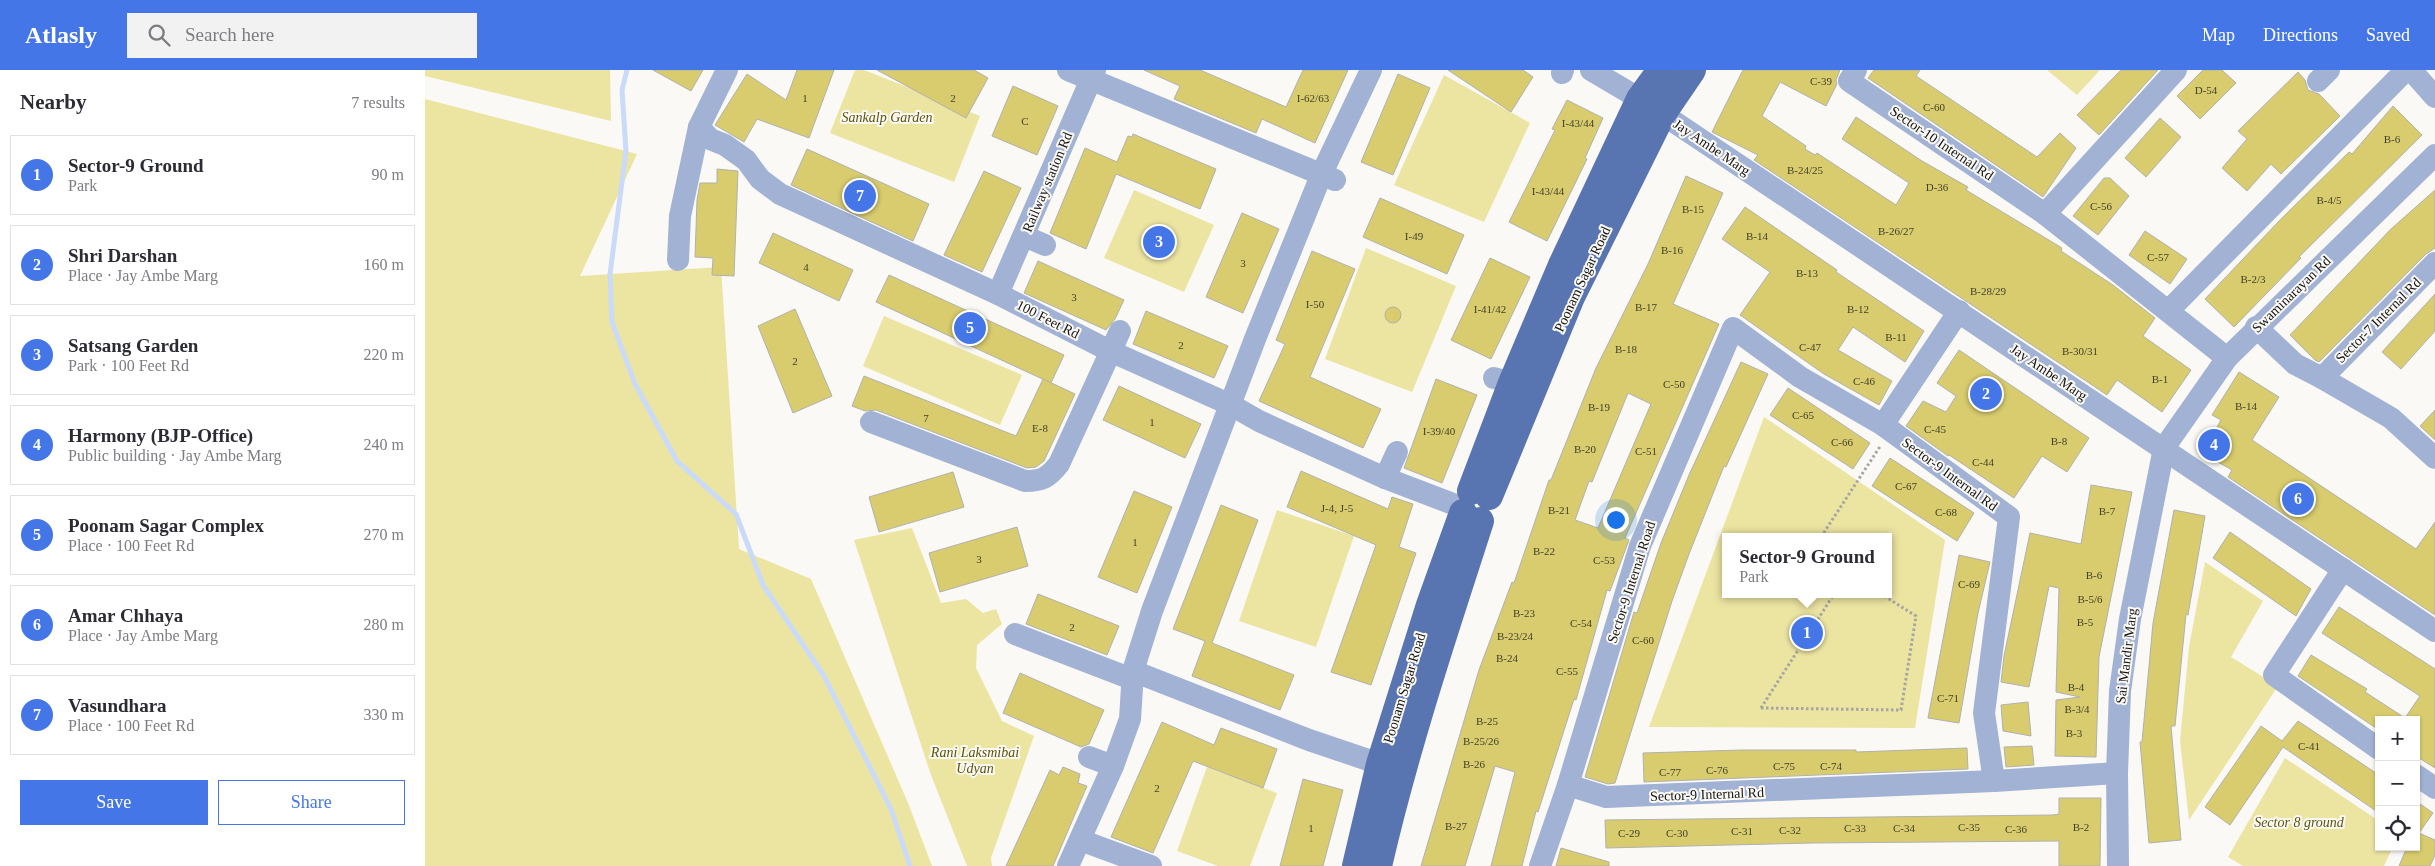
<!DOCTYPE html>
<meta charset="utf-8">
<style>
body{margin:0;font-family:"Times New Roman",serif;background:#f2f2f3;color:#2b2b33}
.controls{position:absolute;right:15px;bottom:15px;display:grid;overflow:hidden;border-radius:0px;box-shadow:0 1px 4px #0004}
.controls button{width:45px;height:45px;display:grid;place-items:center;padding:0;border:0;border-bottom:1px solid #e1e1e2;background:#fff;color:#2b2b33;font:25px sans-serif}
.you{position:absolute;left:1190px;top:449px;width:18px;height:18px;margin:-12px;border:4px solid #fff;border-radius:50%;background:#1a73e8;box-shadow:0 0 0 8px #1a73e833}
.badge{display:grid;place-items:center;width:32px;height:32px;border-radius:50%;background:#4576e8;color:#fff;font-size:16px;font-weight:700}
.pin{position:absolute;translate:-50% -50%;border:2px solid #fff;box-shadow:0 1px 5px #0006}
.popup{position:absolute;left:1297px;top:463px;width:170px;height:65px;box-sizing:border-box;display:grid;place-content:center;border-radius:0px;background:#fff;filter:drop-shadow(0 1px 4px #0005);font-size:16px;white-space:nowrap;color:#7c7c81}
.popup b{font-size:19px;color:#2b2b33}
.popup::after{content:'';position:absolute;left:50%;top:100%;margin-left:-10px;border:10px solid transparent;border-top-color:#fff}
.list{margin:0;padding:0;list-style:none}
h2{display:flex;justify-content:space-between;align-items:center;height:65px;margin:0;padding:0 20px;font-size:21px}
h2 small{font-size:16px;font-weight:400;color:#7c7c81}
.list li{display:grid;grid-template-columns:32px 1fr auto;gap:15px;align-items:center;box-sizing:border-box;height:80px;margin:0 10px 10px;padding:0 10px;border:1px solid #e1e1e2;border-radius:0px}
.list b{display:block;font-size:19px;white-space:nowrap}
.list p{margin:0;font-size:16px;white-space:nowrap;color:#7c7c81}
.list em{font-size:16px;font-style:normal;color:#7c7c81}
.actions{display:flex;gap:10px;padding:15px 20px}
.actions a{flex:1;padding:11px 0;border:1px solid #4576e8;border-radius:0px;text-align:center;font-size:18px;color:#4576e8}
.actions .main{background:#4576e8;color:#fff}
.icon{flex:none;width:28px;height:28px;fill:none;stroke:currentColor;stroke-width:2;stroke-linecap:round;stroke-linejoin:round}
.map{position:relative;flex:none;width:2010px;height:796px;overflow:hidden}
header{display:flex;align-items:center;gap:30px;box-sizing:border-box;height:70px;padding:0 25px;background:#4576e8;color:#fff}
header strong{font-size:24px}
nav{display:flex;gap:28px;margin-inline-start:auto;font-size:18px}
.search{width:350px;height:45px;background:#f2f2f3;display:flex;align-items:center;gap:12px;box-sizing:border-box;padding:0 18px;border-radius:0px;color:#7c7c81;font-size:19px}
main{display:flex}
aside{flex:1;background:#fff}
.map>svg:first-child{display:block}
.green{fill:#ece4a1;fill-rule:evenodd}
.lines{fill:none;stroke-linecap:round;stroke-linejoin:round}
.stream{stroke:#cadaf9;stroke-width:5}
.building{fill:#d8cc6e;stroke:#b1b1ad;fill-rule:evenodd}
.path{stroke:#a6a5a2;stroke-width:3;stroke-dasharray:2.5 2.5;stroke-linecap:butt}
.minor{stroke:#a1b2d4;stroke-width:22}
.major{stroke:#5875b1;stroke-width:28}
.labels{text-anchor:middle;stroke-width:4;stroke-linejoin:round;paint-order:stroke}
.number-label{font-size:11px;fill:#45422a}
.park-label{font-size:14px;font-style:italic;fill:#5d550a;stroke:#faf9f5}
.street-label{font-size:14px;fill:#141413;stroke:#faf9f5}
</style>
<header>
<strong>Atlasly</strong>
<div class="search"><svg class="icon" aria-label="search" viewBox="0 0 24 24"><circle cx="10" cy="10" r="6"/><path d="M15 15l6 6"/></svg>Search here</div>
<nav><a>Map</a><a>Directions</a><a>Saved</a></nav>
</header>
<main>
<aside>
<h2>Nearby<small>7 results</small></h2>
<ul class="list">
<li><span class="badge">1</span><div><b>Sector-9 Ground</b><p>Park</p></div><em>90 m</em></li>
<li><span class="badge">2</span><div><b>Shri Darshan</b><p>Place · Jay Ambe Marg</p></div><em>160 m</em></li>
<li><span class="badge">3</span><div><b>Satsang Garden</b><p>Park · 100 Feet Rd</p></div><em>220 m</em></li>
<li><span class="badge">4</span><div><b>Harmony (BJP-Office)</b><p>Public building · Jay Ambe Marg</p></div><em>240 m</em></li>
<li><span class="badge">5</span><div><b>Poonam Sagar Complex</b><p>Place · 100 Feet Rd</p></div><em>270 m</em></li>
<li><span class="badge">6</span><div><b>Amar Chhaya</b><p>Place · Jay Ambe Marg</p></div><em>280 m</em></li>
<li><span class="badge">7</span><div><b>Vasundhara</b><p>Place · 100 Feet Rd</p></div><em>330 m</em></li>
</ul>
<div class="actions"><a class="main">Save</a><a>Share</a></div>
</aside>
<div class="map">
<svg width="2010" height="796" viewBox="0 0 2010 796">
<rect width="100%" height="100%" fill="#faf9f5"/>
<g class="green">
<path d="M0 0H185L186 51 0 6Z"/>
<path d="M430 0H439L555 46 529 112 405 63Z"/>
<path d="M1622 0H1675L1652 25Z"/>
<path d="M1019 5 1105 53 1059 152 969 115Z"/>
<path d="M0 29 212 84 155 206 296 197 314 479 386 509 483 733 507 796H0Z"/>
<path d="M709 120 789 155 759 222 679 188Z"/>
<path d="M941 178 1031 216 987 322 900 289Z"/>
<path d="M459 246 597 305 575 355 438 296Z"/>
<path d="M1339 347 1520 470 1490 658 1224 657ZM1301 467H1463V524H1301Z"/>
<path d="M852 440 929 466 891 577 814 551Z"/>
<path d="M487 458 516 533 541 529 558 543 571 539 577 554 552 575 551 598 577 651 609 666 566 788 567 796H542L506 705 429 470Z"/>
<path d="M1780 492 1838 531 1806 587 1853 616 1764 750 1755 671 1764 577Z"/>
<path d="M1860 688 1954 751V777H1968L1959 796H1818L1803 787Z"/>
<path d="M782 697 852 723 825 796H793L752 781Z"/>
</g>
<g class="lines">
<path class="stream" d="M202 0 197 20 201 81 185 204 187 252 210 314 252 391 311 444 338 515 399 606 466 739 485 796"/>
</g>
<g class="building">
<path d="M228 0H278L266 21Z"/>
<path d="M372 0H409L384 68 332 49 319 72 290 55 322 4 361 30Z"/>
<path d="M452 0H549L563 8 541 48Z"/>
<path d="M719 0H775L861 37 878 0H923L890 73 837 49 831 63 749 29 755 16Z"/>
<path d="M1023 0H1098L1108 7 1086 42Z"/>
<path d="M1318 0H1415L1411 10 1412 14 1401 36 1355 12 1337 46 1381 76 1380 79 1390 85 1392 83 1471 135 1484 113 1417 69 1431 47 1497 91 1543 117 1541 120 1637 178 1636 181 1688 215 1730 248 1718 266 1766 300 1737 342 1692 310 1682 325 1329 90 1333 85 1287 62Z"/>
<path d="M1449 0H1495L1491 6 1612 87 1635 63 1651 78 1618 127 1443 8Z"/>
<path d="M1696 0H1733L1674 65 1652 45Z"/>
<path d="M1778 0H1797L1811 13 1775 49 1752 26Z"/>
<path d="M1873 2 1880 10 1883 20 1894 24 1915 46 1856 104 1846 94 1822 121 1797 98 1822 69 1813 61Z"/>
<path d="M973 4 1005 18 968 105 936 92Z"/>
<path d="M588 16 633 36 612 85 567 66Z"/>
<path d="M1142 30 1178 48 1160 88 1162 89 1122 171 1084 152 1130 60 1127 59Z"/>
<path d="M1968 36 1997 65 1874 187 1876 188 1809 257 1780 229 1855 150 1924 82 1927 84Z"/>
<path d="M1735 48 1756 67 1721 107 1700 88Z"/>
<path d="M708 64 791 99 775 139 691 104 661 179 625 163 660 78 692 92 703 66 707 67Z"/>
<path d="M382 79 504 134 488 171 366 115Z"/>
<path d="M292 99 313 101 309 206 287 205 288 188 270 187 272 130 275 113H292Z"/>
<path d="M559 101 596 118 557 202 519 185Z"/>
<path d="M1261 106 1298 123 1248 234 1294 254 1200 468 1204 470 1185 521 1182 520 1151 630 1149 629 1113 742 1111 741 1097 796H1066L1090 702 1070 696 1040 796H996L1054 600 1087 512 1089 513 1124 410H1126L1171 298 1223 194ZM1203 323 1226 334 1173 458 1150 450 1164 411 1167 412Z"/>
<path d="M1679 108H1685L1704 126 1673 165 1648 146Z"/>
<path d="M2010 120V178L2001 184 1894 292 1890 290 1865 265 1966 159Z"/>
<path d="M955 128 1039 165 1022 204 938 167Z"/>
<path d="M1320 137 1412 200 1411 202 1499 261 1480 292 1428 257 1413 280 1467 311 1454 335 1399 304 1315 245 1345 202 1297 169Z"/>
<path d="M817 143 854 159 818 243 781 227Z"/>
<path d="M1720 161 1762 189 1745 214 1704 185Z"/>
<path d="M348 163 428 200 414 231 334 193Z"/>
<path d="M887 181 930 199 885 307 956 339 938 378 834 331 860 274 851 270Z"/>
<path d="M1065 188 1105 207 1066 289 1026 270Z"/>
<path d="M613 191 699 230 690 249 681 260 599 223Z"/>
<path d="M464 205 639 285 626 313 451 232Z"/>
<path d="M2010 224V261L1976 299 1957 282Z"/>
<circle cx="968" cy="245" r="8"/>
<path d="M370 239 407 326 368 343 333 256Z"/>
<path d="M721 241 803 276 789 308 708 274Z"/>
<path d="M1534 280 1664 368 1642 402 1617 386 1589 428 1524 385 1523 386 1481 356 1498 331 1521 342 1531 326 1512 313Z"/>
<path d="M1316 292 1343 304 1301 397 1299 396 1264 484 1247 531 1190 713 1183 714 1160 707 1209 542 1212 543 1236 473 1264 405Z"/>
<path d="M1814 302 1854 327 1827 370 1991 479 2010 452V545L1803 407 1807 400 1777 383 1796 350 1787 345Z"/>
<path d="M439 306 591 366 618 309 650 324 619 391 611 397 602 398 451 340 440 341 427 336Z"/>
<path d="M1011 309 1052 325 1017 413 979 398Z"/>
<path d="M694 316 776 354 760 388 678 350Z"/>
<path d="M1363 318 1445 373 1428 399 1345 345Z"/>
<path d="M2010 340V370L1995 356Z"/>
<path d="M1465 388 1549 443 1532 471 1447 416Z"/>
<path d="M876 401 963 439 967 427 988 434 974 477 991 483 946 615 906 602 951 475 862 437Z"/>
<path d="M528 402 539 437 454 462 444 427Z"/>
<path d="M1666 415 1707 422 1674 587 1671 687 1630 686 1631 630 1655 627 1631 622 1634 518 1624 516 1604 617 1576 612 1579 586 1605 463 1656 474Z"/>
<path d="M709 421 747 437 712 523 673 507Z"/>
<path d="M796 435 833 450 787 573 869 605 855 640 767 606 780 571 748 559Z"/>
<path d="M1749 440 1780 446 1763 545 1761 544 1750 656H1746L1756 770 1724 773 1715 672H1717L1728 553Z"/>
<path d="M592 457 603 496 515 522 504 483Z"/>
<path d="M1805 462 1886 519 1871 546 1788 488Z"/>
<path d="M1534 485 1565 492 1553 543 1534 653 1503 648Z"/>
<path d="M613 524 694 556 682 585 601 554Z"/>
<path d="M1914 537 2010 599V698L1991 686V650H1954V660L1873 606 1886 585 1942 619 1940 622 1980 648 1995 626 1897 563Z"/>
<path d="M595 603 679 640 664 674 656 677 578 643Z"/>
<path d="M1603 632 1606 666 1578 661 1576 635Z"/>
<path d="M1873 651 1954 705V743L1858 677 1805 755 1780 737 1836 656 1857 671Z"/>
<path d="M737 652 789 675 796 658 852 679 838 718 768 691 728 783 686 767Z"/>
<path d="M1607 676 1609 695 1581 697 1579 677Z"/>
<path d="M1542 678 1543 699 1219 712 1218 683 1317 680H1431V682Z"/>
<path d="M638 697 655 704 653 713 662 716 628 796H581L625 700 634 705Z"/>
<path d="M878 709 918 720 898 796H855Z"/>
<path d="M1634 728H1676L1675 796H1634V771L1387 773 1181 778 1180 750 1628 745 1634 744Z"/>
<path d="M1991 731 2008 743 1994 763 2010 770V785L2005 796H1974L1982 777H1991Z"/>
<path d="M1136 778 1184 792V796H1131Z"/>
</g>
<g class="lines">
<g class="path">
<path d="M1396 467 1456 375"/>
<path d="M1336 638 1476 640 1491 546 1456 524"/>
<path d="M1336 638 1409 524"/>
</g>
<g class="minor">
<path d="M643 0 910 110"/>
<path d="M1166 0 1215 29 2010 561"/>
<path d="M1431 0 1424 11 1620 144 1802 288"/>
<path d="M1986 0 2010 27"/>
<path d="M1137 3 1138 0"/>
<path d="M1893 11 1904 0"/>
<path d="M274 57 285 69 300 75 321 90 335 109 355 124 573 224 685 281 806 335 834 351 960 408 1036 437"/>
<path d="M1620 144 1751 0"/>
<path d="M599 166 620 175"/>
<path d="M253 190 255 146 274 57 302 0"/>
<path d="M2010 193 1897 308 1966 348 2010 388"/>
<path d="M573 224 670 0"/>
<path d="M1744 240 1981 0"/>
<path d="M1534 241 1458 355 1584 447 1559 643 1569 711 1692 703"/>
<path d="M1831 257 1870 294 1897 308"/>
<path d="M1069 308 1087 313"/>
<path d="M446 352 600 411C617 411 623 408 634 394L695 261"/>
<path d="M960 408 972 382"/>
<path d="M1918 499 1849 605 1954 679"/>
<path d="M590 564 707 609"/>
<path d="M708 601 884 670 955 694"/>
<path d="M664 687 688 696"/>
<path d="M1991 705 2010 718"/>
<path d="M1143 715 1215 476 1308 258 1375 307 1458 355"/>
<path d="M655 770 726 796"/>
<path d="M643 796 688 696 705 649 708 601 727 541 830 269 897 103 946 0"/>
<path d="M1115 796 1143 715 1181 727 1569 711"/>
<path d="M1693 796 1692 703 1695 621 1705 549 1739 378 1802 288 2010 85"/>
</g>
<g class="major">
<path d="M1046 421 1087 313 1137 195 1215 29 1236 0"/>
<path d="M1064 426 1146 227 1237 44 1267 0"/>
<path d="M931 796 955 694 1005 535 1038 443"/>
<path d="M953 796C980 679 1018 565 1055 451"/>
</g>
</g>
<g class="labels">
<g class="number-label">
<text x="1396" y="15">C-39</text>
<text x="1781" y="24">D-54</text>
<text x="380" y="32">1</text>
<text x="528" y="32">2</text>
<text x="888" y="32">I-62/63</text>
<text x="1509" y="41">C-60</text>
<text x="600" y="55">C</text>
<text x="1153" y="57">I-43/44</text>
<text x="1967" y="73">B-6</text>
<text x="1380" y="104">B-24/25</text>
<text x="1512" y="121">D-36</text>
<text x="1123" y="125">I-43/44</text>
<text x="1904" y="134">B-4/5</text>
<text x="1676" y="140">C-56</text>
<text x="1268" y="143">B-15</text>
<text x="1471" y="165">B-26/27</text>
<text x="989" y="170">I-49</text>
<text x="1332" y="170">B-14</text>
<text x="1247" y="184">B-16</text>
<text x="1733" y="191">C-57</text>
<text x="818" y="197">3</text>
<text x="381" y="201">4</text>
<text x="1382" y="207">B-13</text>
<text x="1828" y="213">B-2/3</text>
<text x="1563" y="225">B-28/29</text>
<text x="649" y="231">3</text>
<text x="890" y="238">I-50</text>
<text x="1221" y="241">B-17</text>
<text x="1065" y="243">I-41/42</text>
<text x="1433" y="243">B-12</text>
<text x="1471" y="271">B-11</text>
<text x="756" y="279">2</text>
<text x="1385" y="281">C-47</text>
<text x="1201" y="283">B-18</text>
<text x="1655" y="285">B-30/31</text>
<text x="370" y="295">2</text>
<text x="1735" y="313">B-1</text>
<text x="1439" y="315">C-46</text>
<text x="1249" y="318">C-50</text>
<text x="1821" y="340">B-14</text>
<text x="1174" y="341">B-19</text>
<text x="1378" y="349">C-65</text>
<text x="501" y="352">7</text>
<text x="727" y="356">1</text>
<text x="615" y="362">E-8</text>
<text x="1510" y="363">C-45</text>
<text x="1014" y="365">I-39/40</text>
<text x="1634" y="375">B-8</text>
<text x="1417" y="376">C-66</text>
<text x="1160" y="383">B-20</text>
<text x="1221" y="385">C-51</text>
<text x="1558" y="396">C-44</text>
<text x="1481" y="420">C-67</text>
<text x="912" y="442">J-4, J-5</text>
<text x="1134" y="444">B-21</text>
<text x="1682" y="445">B-7</text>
<text x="1521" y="446">C-68</text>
<text x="710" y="476">1</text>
<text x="1119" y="485">B-22</text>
<text x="554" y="493">3</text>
<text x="1179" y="494">C-53</text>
<text x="1669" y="509">B-6</text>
<text x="1544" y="518">C-69</text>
<text x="1665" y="533">B-5/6</text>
<text x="1099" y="547">B-23</text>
<text x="1660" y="556">B-5</text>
<text x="1156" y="557">C-54</text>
<text x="647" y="561">2</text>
<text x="1090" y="570">B-23/24</text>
<text x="1218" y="574">C-60</text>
<text x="1082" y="592">B-24</text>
<text x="1142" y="605">C-55</text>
<text x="1651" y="621">B-4</text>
<text x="1523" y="632">C-71</text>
<text x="1652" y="643">B-3/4</text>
<text x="1062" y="655">B-25</text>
<text x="1649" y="667">B-3</text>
<text x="1056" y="675">B-25/26</text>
<text x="1884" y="680">C-41</text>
<text x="1049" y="698">B-26</text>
<text x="1359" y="700">C-75</text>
<text x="1406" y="700">C-74</text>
<text x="1292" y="704">C-76</text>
<text x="1245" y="706">C-77</text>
<text x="732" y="722">2</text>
<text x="1031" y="760">B-27</text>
<text x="1544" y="761">C-35</text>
<text x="1656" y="761">B-2</text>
<text x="886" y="762">1</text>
<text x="1430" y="762">C-33</text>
<text x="1479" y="762">C-34</text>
<text x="1591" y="763">C-36</text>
<text x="1365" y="764">C-32</text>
<text x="1317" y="765">C-31</text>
<text x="1204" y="767">C-29</text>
<text x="1252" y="767">C-30</text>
</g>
<g class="park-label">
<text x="462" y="52">Sankalp Garden</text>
<text x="550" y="687">Rani Laksmibai<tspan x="550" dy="16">Udyan</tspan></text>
<text x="1874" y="757">Sector 8 ground</text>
</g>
<g class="street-label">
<text transform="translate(1517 73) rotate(34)" y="5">Sector-10 Internal Rd</text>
<text transform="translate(1287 77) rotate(34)" y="5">Jay Ambe Marg</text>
<text transform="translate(622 112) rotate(-67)" y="5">Railway station Rd</text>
<text transform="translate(1157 209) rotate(-65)" y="5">Poonam Sagar Road</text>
<text transform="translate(1866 224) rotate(-44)" y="5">Swaminarayan Rd</text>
<text transform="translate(623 249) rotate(27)" y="5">100 Feet Rd</text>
<text transform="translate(1953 250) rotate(-45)" y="5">Sector-7 Internal Rd</text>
<text transform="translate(1624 302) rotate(34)" y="5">Jay Ambe Marg</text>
<text transform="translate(1525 404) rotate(36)" y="5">Sector-9 Internal Rd</text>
<text transform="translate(1206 512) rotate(-72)" y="5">Sector-9 Internal Road</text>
<text transform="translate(1701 586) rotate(-83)" y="5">Sai Mandir Marg</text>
<text transform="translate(979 618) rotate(-73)" y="5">Poonam Sagar Road</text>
<text transform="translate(1282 724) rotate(-2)" y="5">Sector-9 Internal Rd</text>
</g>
</g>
</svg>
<div class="controls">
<button>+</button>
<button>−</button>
<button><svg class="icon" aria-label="locate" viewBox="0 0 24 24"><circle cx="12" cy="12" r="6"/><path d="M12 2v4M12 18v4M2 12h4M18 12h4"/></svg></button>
</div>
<div class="you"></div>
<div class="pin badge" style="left:1382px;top:563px">1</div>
<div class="popup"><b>Sector-9 Ground</b>Park</div>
<div class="pin badge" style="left:1561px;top:324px">2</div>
<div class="pin badge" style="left:734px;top:172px">3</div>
<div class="pin badge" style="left:1789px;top:375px">4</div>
<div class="pin badge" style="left:545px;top:258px">5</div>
<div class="pin badge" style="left:1873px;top:429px">6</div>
<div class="pin badge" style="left:435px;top:126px">7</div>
</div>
</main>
